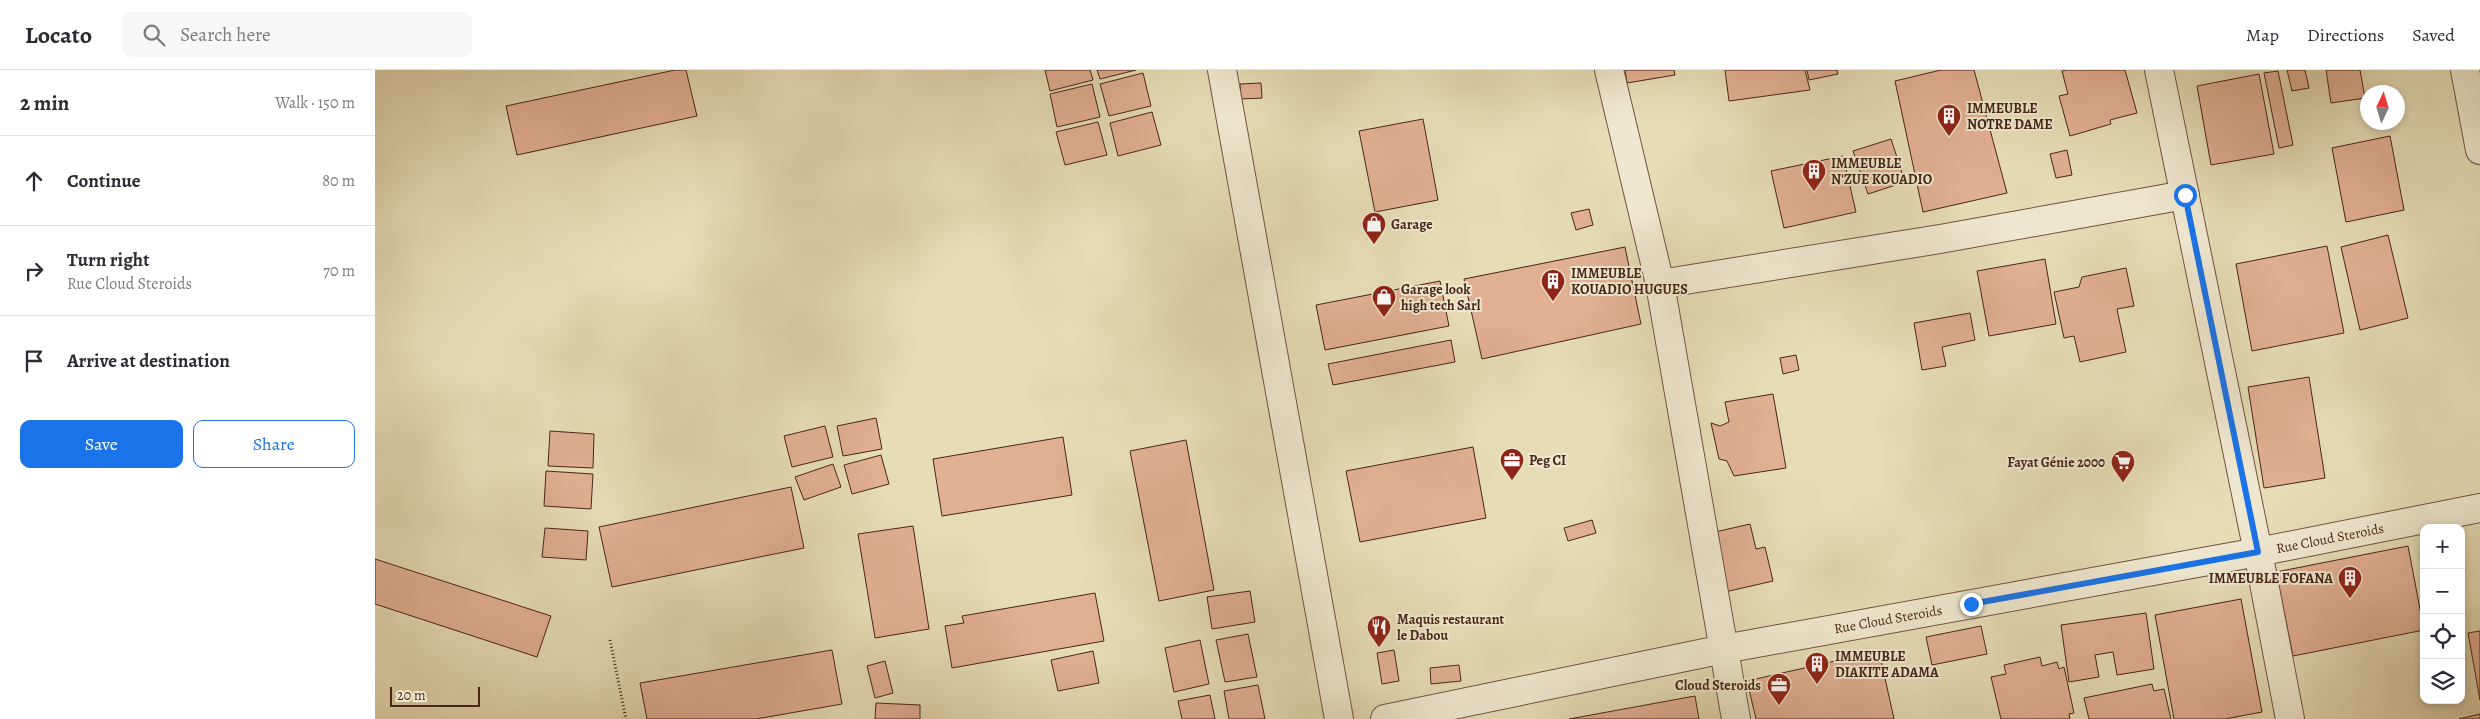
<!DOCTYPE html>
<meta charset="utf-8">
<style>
body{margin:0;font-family:Alegreya,serif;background:#f7f7f7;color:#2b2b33}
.controls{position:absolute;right:15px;bottom:15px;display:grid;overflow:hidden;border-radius:10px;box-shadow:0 2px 8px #0003}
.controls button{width:45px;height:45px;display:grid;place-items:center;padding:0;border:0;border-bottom:1px solid #e1e1e2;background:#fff;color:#2b2b33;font:25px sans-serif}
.compass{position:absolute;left:1985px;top:15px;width:45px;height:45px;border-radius:50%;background:#fff;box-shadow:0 2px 8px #0003;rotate:4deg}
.scale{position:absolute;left:15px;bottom:12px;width:90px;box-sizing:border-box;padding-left:5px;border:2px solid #482618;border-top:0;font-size:14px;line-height:18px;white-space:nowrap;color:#482618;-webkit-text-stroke:4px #efe8d0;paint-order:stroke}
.stop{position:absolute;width:15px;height:15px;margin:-11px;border:4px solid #1a73e8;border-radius:50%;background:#fff}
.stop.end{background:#1a73e8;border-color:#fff;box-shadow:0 1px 5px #0008}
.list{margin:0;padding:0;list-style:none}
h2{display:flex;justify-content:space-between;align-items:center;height:65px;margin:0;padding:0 20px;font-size:21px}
h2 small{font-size:16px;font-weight:400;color:#7c7c81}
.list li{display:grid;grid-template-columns:32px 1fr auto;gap:15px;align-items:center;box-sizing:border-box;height:90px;padding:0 20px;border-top:1px solid #e1e1e2}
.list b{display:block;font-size:19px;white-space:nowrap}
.list p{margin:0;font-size:16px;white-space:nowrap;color:#7c7c81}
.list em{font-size:16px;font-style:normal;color:#7c7c81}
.actions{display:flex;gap:10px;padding:15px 20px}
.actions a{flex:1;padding:11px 0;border:1px solid #1a73e8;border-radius:10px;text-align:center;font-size:18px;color:#1a73e8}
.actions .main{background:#1a73e8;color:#fff}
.icon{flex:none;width:28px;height:28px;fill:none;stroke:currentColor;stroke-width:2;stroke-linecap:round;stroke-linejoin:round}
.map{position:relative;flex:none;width:2105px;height:649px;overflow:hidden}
header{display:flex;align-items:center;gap:30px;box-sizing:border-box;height:70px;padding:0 25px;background:#fff;border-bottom:1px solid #e1e1e2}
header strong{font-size:24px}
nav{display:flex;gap:28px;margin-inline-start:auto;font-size:18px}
.search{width:350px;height:45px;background:#f7f7f7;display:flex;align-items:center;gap:12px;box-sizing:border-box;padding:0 18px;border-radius:10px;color:#7c7c81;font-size:19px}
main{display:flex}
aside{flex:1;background:#fff}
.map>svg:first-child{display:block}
.building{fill:#e1af92;stroke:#482618}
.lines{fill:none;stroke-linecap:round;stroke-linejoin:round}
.minor-casing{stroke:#705440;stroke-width:30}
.path{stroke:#482618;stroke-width:3;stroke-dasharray:1 2.5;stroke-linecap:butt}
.minor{stroke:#efe8d0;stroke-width:28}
.route{stroke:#1a73e8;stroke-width:6}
.labels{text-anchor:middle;stroke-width:4;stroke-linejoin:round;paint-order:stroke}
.poi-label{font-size:14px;font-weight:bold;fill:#482618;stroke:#efe8d0;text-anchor:start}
.street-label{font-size:14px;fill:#482618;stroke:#efe8d0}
</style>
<header>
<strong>Locato</strong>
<div class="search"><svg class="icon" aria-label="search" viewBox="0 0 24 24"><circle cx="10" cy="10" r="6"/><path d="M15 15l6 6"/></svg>Search here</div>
<nav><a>Map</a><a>Directions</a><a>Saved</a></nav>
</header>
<main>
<aside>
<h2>2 min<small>Walk · 150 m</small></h2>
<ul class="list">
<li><svg class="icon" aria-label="ahead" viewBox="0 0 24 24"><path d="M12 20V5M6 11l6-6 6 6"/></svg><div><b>Continue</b></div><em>80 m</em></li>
<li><svg class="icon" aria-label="right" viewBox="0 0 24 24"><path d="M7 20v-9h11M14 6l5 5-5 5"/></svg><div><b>Turn right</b><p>Rue Cloud Steroids</p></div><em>70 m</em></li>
<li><svg class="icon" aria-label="arrive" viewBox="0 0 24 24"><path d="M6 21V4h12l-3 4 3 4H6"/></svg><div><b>Arrive at destination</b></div></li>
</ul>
<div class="actions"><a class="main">Save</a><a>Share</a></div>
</aside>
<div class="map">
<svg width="2105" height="649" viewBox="0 0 2105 649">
<rect width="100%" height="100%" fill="#e6dcb6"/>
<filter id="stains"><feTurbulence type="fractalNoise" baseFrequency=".004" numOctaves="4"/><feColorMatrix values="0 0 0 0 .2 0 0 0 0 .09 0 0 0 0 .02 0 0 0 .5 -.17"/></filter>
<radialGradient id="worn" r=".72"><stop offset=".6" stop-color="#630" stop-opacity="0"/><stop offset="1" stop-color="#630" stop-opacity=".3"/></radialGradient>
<g class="building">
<path d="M300 0H311L322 46 142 85 131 36Z"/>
<path d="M670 0H715L718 10 675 21Z"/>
<path d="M722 0H761L725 9Z"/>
<path d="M1250 0H1299L1300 5 1252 13Z"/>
<path d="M1350 0H1430L1435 20 1354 31Z"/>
<path d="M1432 0H1462L1463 4 1434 10Z"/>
<path d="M1566 0H1599L1632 123 1548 142 1520 11Z"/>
<path d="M1691 0H1750L1762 43 1735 50 1736 54 1695 66 1684 26 1693 24 1687 1Z"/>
<path d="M1912 0H1930L1934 18 1917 21Z"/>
<path d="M1951 0H1985L1990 28 1956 33Z"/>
<path d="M1903 1 1918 75 1904 78 1889 3Z"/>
<path d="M768 3 776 36 734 46 725 14Z"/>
<path d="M1884 4 1899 84 1836 95 1822 16Z"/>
<path d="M886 13 887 28 866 29 865 14Z"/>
<path d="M717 14 725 47 682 57 675 24Z"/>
<path d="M777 42 786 75 743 86 735 53Z"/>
<path d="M1048 49 1063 130 1000 142 984 61Z"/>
<path d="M723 52 732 85 690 95 681 62Z"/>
<path d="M2015 66 2029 140 1971 152 1957 78Z"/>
<path d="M1516 69 1530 112 1493 124 1478 81Z"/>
<path d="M1692 80 1697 105 1681 108 1675 84Z"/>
<path d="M1468 86 1481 142 1409 158 1396 101Z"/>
<path d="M1214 139 1218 155 1201 160 1196 143Z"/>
<path d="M2013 165 2033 248 1985 260 1966 177Z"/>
<path d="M1952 176 1969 263 1877 281 1861 194Z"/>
<path d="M1250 177 1266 254 1107 289 1089 209Z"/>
<path d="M1670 189 1681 254 1614 266 1602 201Z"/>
<path d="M1751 198 1759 236 1742 239 1751 282 1705 292 1699 266 1689 268 1679 222 1704 217 1707 207Z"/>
<path d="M1065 211 1074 256 950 280 941 235Z"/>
<path d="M1595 243 1600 270 1567 277 1571 296 1547 300 1539 253Z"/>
<path d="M1076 270 1080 292 958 315 953 294Z"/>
<path d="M1421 285 1424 300 1408 304 1405 288Z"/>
<path d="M1934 307 1950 408 1889 418 1873 317Z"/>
<path d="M1398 324 1411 398 1359 406 1352 391 1344 389 1336 353 1345 356 1354 352 1350 332Z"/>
<path d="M501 348 507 379 468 386 462 356Z"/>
<path d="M450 356 458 387 417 397 409 366Z"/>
<path d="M175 361 219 364 218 398 173 396Z"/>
<path d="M688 367 697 425 567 446 558 389Z"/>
<path d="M811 370 839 520 784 531 755 381Z"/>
<path d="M1098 377 1111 448 985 472 971 401Z"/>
<path d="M506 385 514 414 477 424 469 395Z"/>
<path d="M458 394 466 417 429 430 420 407Z"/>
<path d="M171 401 218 404 216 439 169 436Z"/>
<path d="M416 417 429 478 237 517 224 457Z"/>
<path d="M1217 450 1221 463 1193 471 1189 458Z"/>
<path d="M1375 454 1381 479 1390 477 1398 511 1350 522 1336 463Z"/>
<path d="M538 456 554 559 500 568 483 464Z"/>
<path d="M170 458 213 461 211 490 167 487Z"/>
<path d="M2033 476 2049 560 1918 586 1901 502Z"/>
<path d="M0 489 176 546 162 587 0 534Z"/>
<path d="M875 521 880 552 837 559 832 527Z"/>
<path d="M720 523 729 571 577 598 570 556 589 553 587 546Z"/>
<path d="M1866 529 1887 642 1850 649H1799L1780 545Z"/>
<path d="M1771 543 1779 599 1742 605 1738 582 1720 585 1724 607 1694 612 1686 555Z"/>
<path d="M1606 556 1612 584 1557 595 1551 567Z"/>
<path d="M2105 561V630L2093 563Z"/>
<path d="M873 564 882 607 850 612 841 570Z"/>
<path d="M825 570 834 614 799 622 790 578Z"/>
<path d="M457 580 467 634 381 649H272L265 613Z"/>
<path d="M1019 580 1024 611 1007 614 1002 583Z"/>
<path d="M718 581 724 613 683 621 676 590Z"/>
<path d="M1504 581 1519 649H1381L1372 611Z"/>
<path d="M1665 587 1667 596 1682 592 1684 599 1689 597 1699 643 1694 644 1695 649H1626L1616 607 1631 604 1629 595Z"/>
<path d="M510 591 518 623 500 628 492 596Z"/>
<path d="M1084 595 1086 611 1056 614 1055 598Z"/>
<path d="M1777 614 1779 621 1789 619 1796 649H1714L1709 628Z"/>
<path d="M883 615 890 649H854L849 621Z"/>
<path d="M835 625 840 649H807L803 631Z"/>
<path d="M1320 626 1324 649H1194Z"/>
<path d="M501 633 545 635V649H500Z"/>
<path d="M2105 644V649H2084Z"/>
</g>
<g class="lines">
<defs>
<g id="minor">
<path d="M847 0 964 649"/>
<path d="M1234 0 1285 214 1361 649"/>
<path d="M1784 0 1883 482 1915 649"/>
<path d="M2090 0 2105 80"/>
<path d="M1285 214 1565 169 1810 125"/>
<path d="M1010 649 1349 579 1883 482 2105 438"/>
</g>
</defs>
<use href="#minor" class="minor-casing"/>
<path class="path" d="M235 570 251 649"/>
<use href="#minor" class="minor"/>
</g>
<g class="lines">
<path class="route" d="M1596 534 1883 482 1810 125"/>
</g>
<defs>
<symbol id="building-pin" viewBox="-11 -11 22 30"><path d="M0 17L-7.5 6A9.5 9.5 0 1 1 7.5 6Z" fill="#8f2418" stroke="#efe8d0"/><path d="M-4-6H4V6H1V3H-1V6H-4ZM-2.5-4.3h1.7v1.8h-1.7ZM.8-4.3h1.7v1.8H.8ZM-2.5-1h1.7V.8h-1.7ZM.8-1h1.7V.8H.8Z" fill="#fff"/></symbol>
<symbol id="shop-pin" viewBox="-11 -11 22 30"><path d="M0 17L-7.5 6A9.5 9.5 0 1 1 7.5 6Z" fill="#8f2418" stroke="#efe8d0"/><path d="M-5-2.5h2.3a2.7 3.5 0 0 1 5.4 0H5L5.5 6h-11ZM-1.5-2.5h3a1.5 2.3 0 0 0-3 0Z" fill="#fff"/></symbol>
<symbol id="office-pin" viewBox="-11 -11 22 30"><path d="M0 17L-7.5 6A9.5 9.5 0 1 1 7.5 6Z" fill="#8f2418" stroke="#efe8d0"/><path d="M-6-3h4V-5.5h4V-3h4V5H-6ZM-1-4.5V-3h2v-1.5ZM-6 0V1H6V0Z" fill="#fff"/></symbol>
<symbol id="supermarket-pin" viewBox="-11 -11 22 30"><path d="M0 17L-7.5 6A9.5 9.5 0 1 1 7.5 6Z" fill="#8f2418" stroke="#efe8d0"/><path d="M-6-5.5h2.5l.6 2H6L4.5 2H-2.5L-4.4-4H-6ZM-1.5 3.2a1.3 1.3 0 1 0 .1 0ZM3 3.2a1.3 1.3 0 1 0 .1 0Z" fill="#fff"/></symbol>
<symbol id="restaurant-pin" viewBox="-11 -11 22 30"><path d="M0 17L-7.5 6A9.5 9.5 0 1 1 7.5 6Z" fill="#8f2418" stroke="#efe8d0"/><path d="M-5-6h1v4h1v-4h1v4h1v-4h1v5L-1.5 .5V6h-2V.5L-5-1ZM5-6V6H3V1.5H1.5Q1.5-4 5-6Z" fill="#fff"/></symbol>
</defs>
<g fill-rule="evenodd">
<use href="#building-pin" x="1560" y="32" width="28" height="38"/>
<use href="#building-pin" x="1425" y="87" width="28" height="38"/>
<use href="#shop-pin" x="985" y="140" width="28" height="38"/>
<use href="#building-pin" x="1164" y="197" width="28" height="38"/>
<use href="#shop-pin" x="995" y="213" width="28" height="38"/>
<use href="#office-pin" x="1123" y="376" width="28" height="38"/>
<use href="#supermarket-pin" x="1734" y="378" width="28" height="38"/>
<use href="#building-pin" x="1961" y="494" width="28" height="38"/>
<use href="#restaurant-pin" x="990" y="543" width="28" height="38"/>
<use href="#building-pin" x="1428" y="580" width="28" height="38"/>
<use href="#office-pin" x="1390" y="601" width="28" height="38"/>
</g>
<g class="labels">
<g class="poi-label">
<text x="1592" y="43">IMMEUBLE<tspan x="1592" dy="16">NOTRE DAME</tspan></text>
<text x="1456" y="98">IMMEUBLE<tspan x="1456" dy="16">N'ZUE KOUADIO</tspan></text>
<text x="1016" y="159">Garage</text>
<text x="1196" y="208">IMMEUBLE<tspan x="1196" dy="16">KOUADIO HUGUES</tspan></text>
<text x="1026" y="224">Garage look<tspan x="1026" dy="16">high tech Sarl</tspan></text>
<text x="1154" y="395">Peg CI</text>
<text x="1730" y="397" text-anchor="end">Fayat Génie 2000</text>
<text x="1958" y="513" text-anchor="end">IMMEUBLE FOFANA</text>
<text x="1022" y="554">Maquis restaurant<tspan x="1022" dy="16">le Dabou</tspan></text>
<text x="1460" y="591">IMMEUBLE<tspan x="1460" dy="16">DIAKITE ADAMA</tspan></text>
<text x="1386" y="620" text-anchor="end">Cloud Steroids</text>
</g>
<g class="street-label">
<text transform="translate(1955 468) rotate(-11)" y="5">Rue Cloud Steroids</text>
<text transform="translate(1513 549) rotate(-10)" y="5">Rue Cloud Steroids</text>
</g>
</g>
<rect width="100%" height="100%" filter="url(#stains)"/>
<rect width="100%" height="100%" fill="url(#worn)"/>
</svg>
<div class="controls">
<button>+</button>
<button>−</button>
<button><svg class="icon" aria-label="locate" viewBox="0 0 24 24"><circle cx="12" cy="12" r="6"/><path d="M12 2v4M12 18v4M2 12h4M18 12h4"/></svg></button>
<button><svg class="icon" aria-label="layers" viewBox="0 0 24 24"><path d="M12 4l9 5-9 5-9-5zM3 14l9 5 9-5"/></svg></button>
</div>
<svg class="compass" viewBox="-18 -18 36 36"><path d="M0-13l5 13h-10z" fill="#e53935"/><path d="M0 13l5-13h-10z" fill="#7c7c81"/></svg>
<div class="scale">20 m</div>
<div class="stop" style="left:1810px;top:125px"></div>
<div class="stop end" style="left:1596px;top:534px"></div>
</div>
</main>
